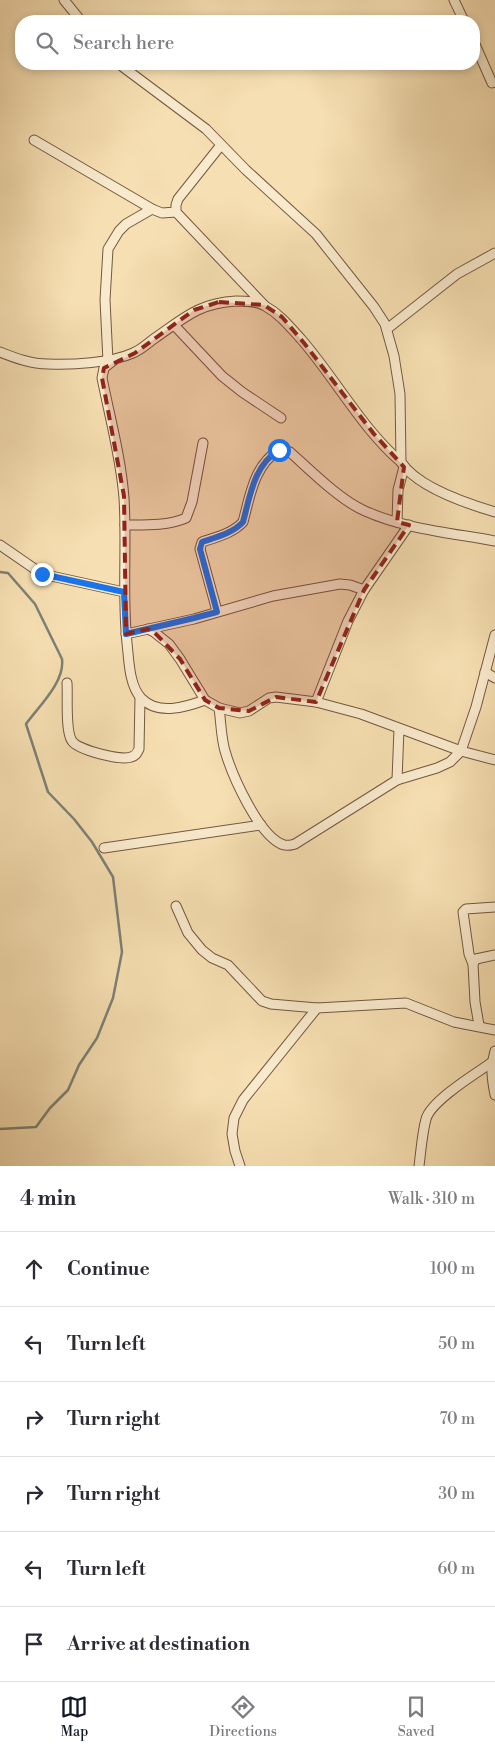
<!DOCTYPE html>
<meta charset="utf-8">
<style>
body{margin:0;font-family:"Libre Bodoni",serif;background:#f7f7f7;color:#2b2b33}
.stop{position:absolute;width:15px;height:15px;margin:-11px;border:4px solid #1a73e8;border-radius:50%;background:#fff}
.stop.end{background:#1a73e8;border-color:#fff;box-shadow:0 1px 5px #0008}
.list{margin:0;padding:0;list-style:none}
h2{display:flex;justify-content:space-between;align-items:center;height:65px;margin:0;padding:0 20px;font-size:21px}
h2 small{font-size:16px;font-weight:400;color:#7c7c81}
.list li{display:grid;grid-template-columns:32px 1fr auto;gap:15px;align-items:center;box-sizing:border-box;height:75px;padding:0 20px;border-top:1px solid #e1e1e2}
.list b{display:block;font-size:19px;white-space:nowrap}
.list em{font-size:16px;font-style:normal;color:#7c7c81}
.icon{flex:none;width:28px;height:28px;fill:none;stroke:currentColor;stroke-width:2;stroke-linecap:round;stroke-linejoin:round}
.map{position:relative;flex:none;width:495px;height:1166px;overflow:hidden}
.search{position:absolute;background:#fff;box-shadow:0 2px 8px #0003;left:15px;right:15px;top:15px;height:55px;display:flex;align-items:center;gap:12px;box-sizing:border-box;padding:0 18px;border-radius:20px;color:#7c7c81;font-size:19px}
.sheet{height:515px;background:#fff}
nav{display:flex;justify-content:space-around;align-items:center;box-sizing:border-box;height:70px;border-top:1px solid #e1e1e2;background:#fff;font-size:14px;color:#7c7c81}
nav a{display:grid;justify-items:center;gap:2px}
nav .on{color:#111827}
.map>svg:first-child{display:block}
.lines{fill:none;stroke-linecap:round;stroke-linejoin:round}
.stream{stroke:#7c8176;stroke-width:2.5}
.minor-casing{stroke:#74583f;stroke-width:11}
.minor{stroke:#f9eacd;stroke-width:9}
.route{stroke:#1a73e8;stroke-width:6}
.marked{fill:#8f2418;fill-opacity:0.2;stroke:#8f2418;stroke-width:4;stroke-dasharray:10 6;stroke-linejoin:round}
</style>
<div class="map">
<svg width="495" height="1166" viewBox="0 0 495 1166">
<rect width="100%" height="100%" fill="#f6dfb2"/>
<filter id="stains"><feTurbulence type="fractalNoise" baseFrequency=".004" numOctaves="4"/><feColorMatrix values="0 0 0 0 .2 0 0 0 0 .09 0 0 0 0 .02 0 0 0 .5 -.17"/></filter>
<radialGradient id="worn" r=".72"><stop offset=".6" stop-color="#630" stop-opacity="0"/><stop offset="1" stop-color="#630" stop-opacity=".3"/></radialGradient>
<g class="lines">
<path class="stream" d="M0 572 8 573 35 604 62 659C65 682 39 706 26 724L48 792 74 819 92 842 113 877 122 952 113 998 97 1038 79 1065 68 1090 50 1108 36 1127 0 1129"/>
<defs>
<g id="minor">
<path d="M64 0 81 21"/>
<path d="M454 0 464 21"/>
<path d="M474 42 492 83"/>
<path d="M119 64 206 129 246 170 316 234 374 307 385 324 394 356 400 394 401 462C417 487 468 504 495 512"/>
<path d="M34 140 152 209 162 213 176 212"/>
<path d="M221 145 178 199 176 205V212L264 305"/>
<path d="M174 325 222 376 242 392 281 418"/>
<path d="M387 329 457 274 495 253"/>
<path d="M0 352C15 358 31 364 48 364 72 365 111 363 133 353 141 350 148 343 155 338 184 318 199 303 236 301 246 301 257 301 265 306 280 314 290 327 301 339 335 378 363 430 401 462"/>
<path d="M108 361 105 300 108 249 119 231 126 224 152 209"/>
<path d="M113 361 104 368 102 378C110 418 121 458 124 498 127 547 122 595 127 643 129 660 129 685 141 698 158 716 186 707 205 700"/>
<path d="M397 522 398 490 404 467"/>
<path d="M125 525C144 525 168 526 186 518L192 502 203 443"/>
<path d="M0 545 42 574 124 592"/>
<path d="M217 611 200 549 202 542C217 537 233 533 243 522 250 496 254 465 279 450L290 452C311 471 340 500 365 511 405 529 452 533 495 541"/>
<path d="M148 629 154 632 169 644 180 659 205 700 219 708C221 722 221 737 225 751 232 775 259 837 284 845 288 846 291 845 295 844L397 780 437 768 450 762 461 751 476 707 495 635"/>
<path d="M126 634 194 619 273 596 340 584 350 585 364 590"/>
<path d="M485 672 495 678"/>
<path d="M67 683C68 696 65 731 72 741 78 750 121 761 131 757 136 756 137 753 139 749L140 698"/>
<path d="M316 702 348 621 364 590 409 525"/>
<path d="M219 708 240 713 249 711 269 698 276 697 316 702 361 714 461 751 495 760"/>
<path d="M397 780 399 729"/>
<path d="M104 848 261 825"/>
<path d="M176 906 188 933 202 950 212 958 228 965 262 1001 271 1004 317 1008 406 1003 454 1022 495 1030"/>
<path d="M473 964 469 954 463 912 466 909 495 907"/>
<path d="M479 1025 475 1002 473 964 476 959 495 955"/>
<path d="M495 1051C490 1067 492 1079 495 1095"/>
<path d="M240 1166 235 1151 232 1134 234 1118 243 1100 317 1008"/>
<path d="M419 1166C421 1151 422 1134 426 1119 431 1101 475 1074 491 1063"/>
</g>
</defs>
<use href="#minor" class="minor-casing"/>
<use href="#minor" class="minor"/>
</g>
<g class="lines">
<path class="route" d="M42 574 124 592 126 634 194 618 217 612 200 549 202 542C217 537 233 533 243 522 250 496 254 465 279 450"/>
</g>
<path class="marked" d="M219 302 264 305 282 317 304 343 374 434 404 467 397 522 409 525 364 590 316 702 276 697 249 711 219 708 205 700 180 659 154 632 148 629 126 634 124 496 102 378 104 368 135 353 194 310Z"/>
<rect width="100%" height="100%" filter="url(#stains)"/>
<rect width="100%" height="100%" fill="url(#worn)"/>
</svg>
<div class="stop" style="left:279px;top:450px"></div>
<div class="stop end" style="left:42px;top:574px"></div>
<div class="search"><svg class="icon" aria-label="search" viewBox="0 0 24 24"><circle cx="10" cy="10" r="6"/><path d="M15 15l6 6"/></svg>Search here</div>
</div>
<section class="sheet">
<h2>4 min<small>Walk · 310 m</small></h2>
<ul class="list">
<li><svg class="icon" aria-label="ahead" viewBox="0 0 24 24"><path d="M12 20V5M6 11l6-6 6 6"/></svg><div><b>Continue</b></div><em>100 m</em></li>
<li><svg class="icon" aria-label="left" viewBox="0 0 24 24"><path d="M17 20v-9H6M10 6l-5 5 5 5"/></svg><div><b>Turn left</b></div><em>50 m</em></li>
<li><svg class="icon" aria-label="right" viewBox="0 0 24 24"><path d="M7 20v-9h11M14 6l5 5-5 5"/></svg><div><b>Turn right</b></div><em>70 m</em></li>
<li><svg class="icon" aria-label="right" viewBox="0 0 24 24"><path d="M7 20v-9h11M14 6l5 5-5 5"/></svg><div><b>Turn right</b></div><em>30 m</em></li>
<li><svg class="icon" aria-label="left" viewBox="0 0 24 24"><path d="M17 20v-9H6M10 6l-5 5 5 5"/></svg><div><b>Turn left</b></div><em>60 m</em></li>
<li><svg class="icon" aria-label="arrive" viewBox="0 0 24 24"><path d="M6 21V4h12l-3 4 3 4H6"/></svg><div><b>Arrive at destination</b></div></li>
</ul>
</section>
<nav>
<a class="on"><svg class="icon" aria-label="map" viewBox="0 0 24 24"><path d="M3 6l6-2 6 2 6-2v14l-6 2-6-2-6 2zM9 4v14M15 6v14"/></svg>Map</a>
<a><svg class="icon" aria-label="directions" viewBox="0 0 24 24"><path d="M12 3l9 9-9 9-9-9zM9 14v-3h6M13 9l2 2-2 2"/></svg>Directions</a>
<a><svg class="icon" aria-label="saved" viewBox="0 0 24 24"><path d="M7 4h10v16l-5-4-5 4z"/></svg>Saved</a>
</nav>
